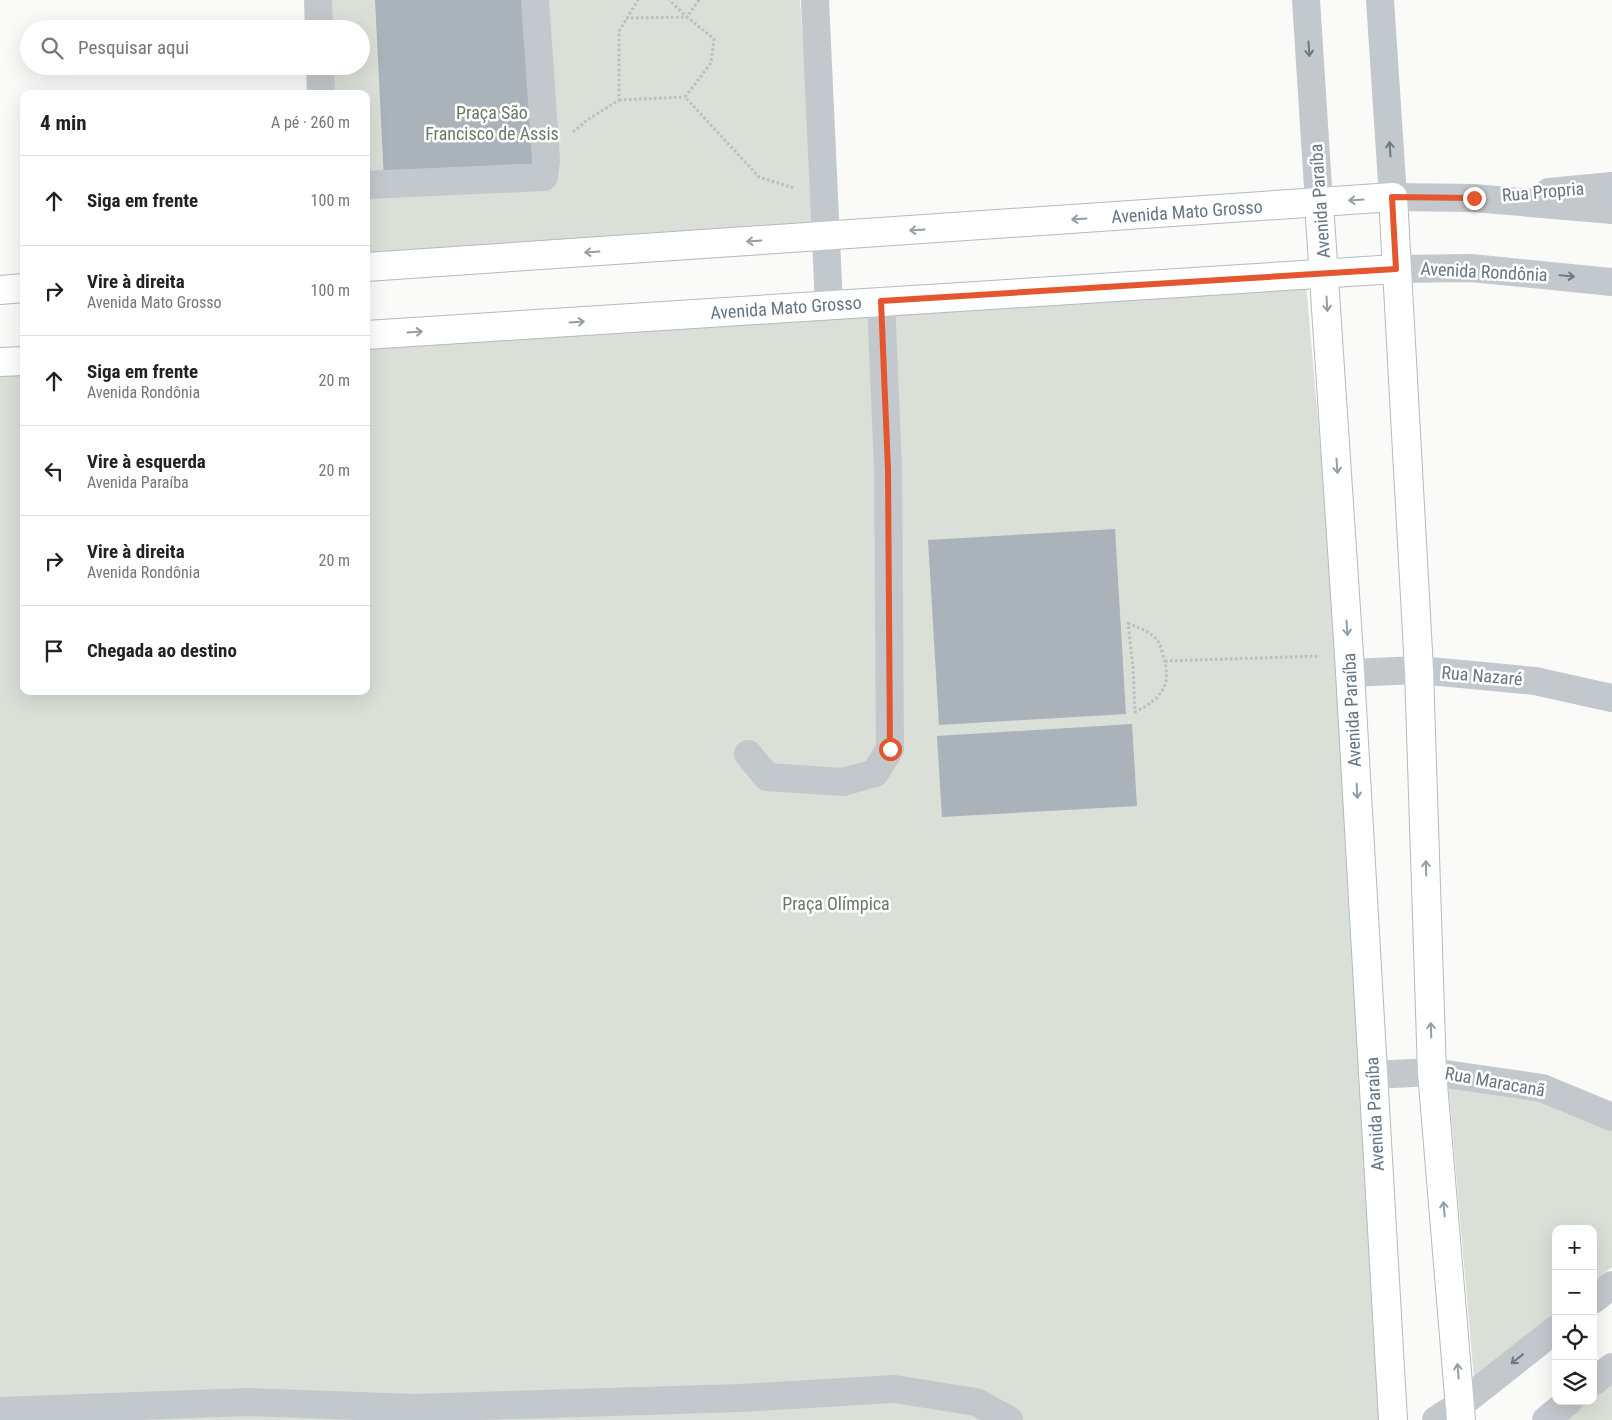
<!DOCTYPE html>
<html lang="pt">
<meta charset="utf-8">
<style>
body{margin:0;font-family:"Roboto Condensed",sans-serif;background:#f2f2f2;color:#222}
.controls{position:absolute;right:15px;bottom:15px;display:grid;overflow:hidden;border-radius:10px;box-shadow:0 5px 20px #0002}
.controls button{width:45px;height:45px;display:grid;place-items:center;padding:0;border:0;border-bottom:1px solid #e0e0e0;background:#fff;color:#222;font:25px sans-serif}
.stop{position:absolute;width:15px;height:15px;margin:-11px;border:4px solid #e4572e;border-radius:50%;background:#fff}
.stop.end{background:#e4572e;border-color:#fff;box-shadow:0 1px 5px #0008}
.list{margin:0;padding:0;list-style:none}
h2{display:flex;justify-content:space-between;align-items:center;height:65px;margin:0;padding:0 20px;font-size:21px}
h2 small{font-size:16px;font-weight:400;color:#767676}
.list li{display:grid;grid-template-columns:32px 1fr auto;gap:15px;align-items:center;box-sizing:border-box;height:90px;padding:0 20px;border-top:1px solid #e0e0e0}
.list b{display:block;font-size:19px;white-space:nowrap}
.list p{margin:0;font-size:16px;white-space:nowrap;color:#767676}
.list em{font-size:16px;font-style:normal;color:#767676}
.icon{flex:none;width:28px;height:28px;fill:none;stroke:currentColor;stroke-width:2;stroke-linecap:round;stroke-linejoin:round}
.map{position:relative;flex:none;width:1612px;height:1420px;overflow:hidden}
.search{position:absolute;background:#fff;box-shadow:0 5px 20px #0002;left:20px;top:20px;width:350px;height:55px;display:flex;align-items:center;gap:12px;box-sizing:border-box;padding:0 18px;border-radius:28px;color:#767676;font-size:19px}
.panel{position:absolute;background:#fff;box-shadow:0 5px 20px #0002;left:20px;top:90px;width:350px;height:605px;border-radius:10px}
.map>svg:first-child{display:block}
.green{fill:#dadfd7}
.building{fill:#aab3b9}
.lines{fill:none;stroke-linecap:round;stroke-linejoin:round}
.major-casing{stroke:#b5babe;stroke-width:30}
.path{stroke:#bbbfc2;stroke-width:3;stroke-dasharray:2.5 2.5;stroke-linecap:butt}
.minor{stroke:#c3c8cc;stroke-width:28}
.major{stroke:#fff;stroke-width:28}
.oneway{stroke:#6a7a87}
.oneway2{stroke:#939fa8}
.route{stroke:#e4572e;stroke-width:6}
.labels{text-anchor:middle;stroke-width:5;stroke-linejoin:round;paint-order:stroke}
.park-label{font-size:18px;fill:#687a64;stroke:#fff}
.street-label{font-size:18px;fill:#657683;stroke:#fff}
</style>
<div class="map">
<svg width="1612" height="1420" viewBox="0 0 1612 1420">
<rect width="100%" height="100%" fill="#fafaf8"/>
<g class="green">
<path d="M327 0H800L818 228 366 255V94H331L330 66H361V29H328Z"/>
<path d="M1306 283 1335 616 1389 1420H0V373L24 371V691H366V346Z"/>
<path d="M1448 1082 1537 1096 1612 1126V1267L1593 1282V1229H1556V1312L1474 1378Z"/>
<path d="M1612 1383V1420H1563L1588 1401H1593V1397Z"/>
</g>
<g class="building">
<path d="M375 0H528L542 173 384 180Z"/>
<path d="M1115 529 1126 714 939 725 928 540Z"/>
<path d="M1132 724 1137 806 942 817 937 736Z"/>
</g>
<g class="lines">
<defs>
<g id="major">
<path d="M1319 203 1349 655 1393 1420"/>
<path d="M366 267 1393 197 1419 670 1432 1072 1461 1420"/>
<path d="M0 290 24 288"/>
<path d="M366 335 1396 269"/>
<path d="M0 362 24 361"/>
</g>
</defs>
<use href="#major" class="major-casing"/>
<g class="path">
<path d="M699 0 687 17 714 39 711 63 685 97 759 177 794 188"/>
<path d="M626 18 687 17 669 0"/>
<path d="M619 100 685 97"/>
<path d="M573 132 587 120 619 100V31L638 0"/>
<path d="M1128 623C1135 627 1146 630 1152 635 1159 640 1161 647 1163 655 1173 685 1161 699 1135 712L1133 668Z"/>
<path d="M1165 661 1320 656"/>
</g>
<g class="minor">
<path d="M318 0 319 29"/>
<path d="M815 0 829 305"/>
<path d="M1306 0 1319 203"/>
<path d="M1380 0 1393 197 1474 198 1612 210"/>
<path d="M320 66 321 94"/>
<path d="M366 185 544 177 546 160 535 0"/>
<path d="M1549 192 1612 186"/>
<path d="M1396 269 1471 268 1612 282"/>
<path d="M1350 673 1419 670 1535 681 1612 698"/>
<path d="M748 754 767 777 843 782 875 773 890 749 888 470 881 301"/>
<path d="M1373 1075 1432 1072 1542 1088 1612 1117"/>
<path d="M1593 1300 1612 1285"/>
<path d="M1593 1382 1612 1367"/>
<path d="M0 1411 248 1402 414 1408 741 1398 894 1389 976 1402 1009 1420"/>
<path d="M1436 1420 1461 1404 1556 1329"/>
<path d="M1546 1420 1569 1401"/>
</g>
<use href="#major" class="major"/>
</g>
<defs><path id="oneway-shaft" d="M-6 0H5M1.5-3L5.5 0L1.5 3" fill="none" stroke-width="1.6" stroke-linecap="round" stroke-linejoin="round" transform="scale(1.25)"/></defs>
<g class="oneway">
<use href="#oneway-shaft" transform="translate(1309 49) rotate(86)"/>
<use href="#oneway-shaft" transform="translate(1390 149) rotate(-94)"/>
<use href="#oneway-shaft" transform="translate(1567 276) rotate(5)"/>
<use href="#oneway-shaft" transform="translate(1517 1359) rotate(142)"/>
</g>
<g class="oneway2">
<use href="#oneway-shaft" transform="translate(1356 200) rotate(176)"/>
<use href="#oneway-shaft" transform="translate(1079 219) rotate(176)"/>
<use href="#oneway-shaft" transform="translate(917 230) rotate(176)"/>
<use href="#oneway-shaft" transform="translate(754 241) rotate(176)"/>
<use href="#oneway-shaft" transform="translate(592 252) rotate(176)"/>
<use href="#oneway-shaft" transform="translate(1327 304) rotate(86)"/>
<use href="#oneway-shaft" transform="translate(577 322) rotate(-4)"/>
<use href="#oneway-shaft" transform="translate(415 332) rotate(-4)"/>
<use href="#oneway-shaft" transform="translate(1337 466) rotate(86)"/>
<use href="#oneway-shaft" transform="translate(1347 628) rotate(86)"/>
<use href="#oneway-shaft" transform="translate(1357 791) rotate(87)"/>
<use href="#oneway-shaft" transform="translate(1426 868) rotate(-92)"/>
<use href="#oneway-shaft" transform="translate(1431 1030) rotate(-92)"/>
<use href="#oneway-shaft" transform="translate(1444 1209) rotate(-95)"/>
<use href="#oneway-shaft" transform="translate(1458 1371) rotate(-95)"/>
</g>
<g class="lines">
<path class="route" d="M890 749 888 470 881 301 1396 269 1392 197 1474 198"/>
</g>
<g class="labels">
<g class="park-label">
<text x="492" y="119">Praça São<tspan x="492" dy="21">Francisco de Assis</tspan></text>
<text x="836" y="910">Praça Olímpica</text>
</g>
<g class="street-label">
<text transform="translate(1543 192) rotate(-5)" y="6">Rua Propria</text>
<text transform="translate(1320 201) rotate(-94)" y="6">Avenida Paraíba</text>
<text transform="translate(1187 212) rotate(-4)" y="6">Avenida Mato Grosso</text>
<text transform="translate(1484 272) rotate(3)" y="6">Avenida Rondônia</text>
<text transform="translate(786 308) rotate(-4)" y="6">Avenida Mato Grosso</text>
<text transform="translate(1482 676) rotate(5)" y="6">Rua Nazaré</text>
<text transform="translate(1352 710) rotate(-93)" y="6">Avenida Paraíba</text>
<text transform="translate(1495 1082) rotate(10)" y="6">Rua Maracanã</text>
<text transform="translate(1375 1114) rotate(-93)" y="6">Avenida Paraíba</text>
</g>
</g>
</svg>
<div class="controls">
<button>+</button>
<button>−</button>
<button><svg class="icon" aria-label="locate" viewBox="0 0 24 24"><circle cx="12" cy="12" r="6"/><path d="M12 2v4M12 18v4M2 12h4M18 12h4"/></svg></button>
<button><svg class="icon" aria-label="layers" viewBox="0 0 24 24"><path d="M12 4l9 5-9 5-9-5zM3 14l9 5 9-5"/></svg></button>
</div>
<div class="stop" style="left:890px;top:749px"></div>
<div class="stop end" style="left:1474px;top:198px"></div>
<div class="search"><svg class="icon" aria-label="search" viewBox="0 0 24 24"><circle cx="10" cy="10" r="6"/><path d="M15 15l6 6"/></svg>Pesquisar aqui</div>
<section class="panel">
<h2>4 min<small>A pé · 260 m</small></h2>
<ul class="list">
<li><svg class="icon" aria-label="ahead" viewBox="0 0 24 24"><path d="M12 20V5M6 11l6-6 6 6"/></svg><div><b>Siga em frente</b></div><em>100 m</em></li>
<li><svg class="icon" aria-label="right" viewBox="0 0 24 24"><path d="M7 20v-9h11M14 6l5 5-5 5"/></svg><div><b>Vire à direita</b><p>Avenida Mato Grosso</p></div><em>100 m</em></li>
<li><svg class="icon" aria-label="ahead" viewBox="0 0 24 24"><path d="M12 20V5M6 11l6-6 6 6"/></svg><div><b>Siga em frente</b><p>Avenida Rondônia</p></div><em>20 m</em></li>
<li><svg class="icon" aria-label="left" viewBox="0 0 24 24"><path d="M17 20v-9H6M10 6l-5 5 5 5"/></svg><div><b>Vire à esquerda</b><p>Avenida Paraíba</p></div><em>20 m</em></li>
<li><svg class="icon" aria-label="right" viewBox="0 0 24 24"><path d="M7 20v-9h11M14 6l5 5-5 5"/></svg><div><b>Vire à direita</b><p>Avenida Rondônia</p></div><em>20 m</em></li>
<li><svg class="icon" aria-label="arrive" viewBox="0 0 24 24"><path d="M6 21V4h12l-3 4 3 4H6"/></svg><div><b>Chegada ao destino</b></div></li>
</ul>
</section>
</div>
